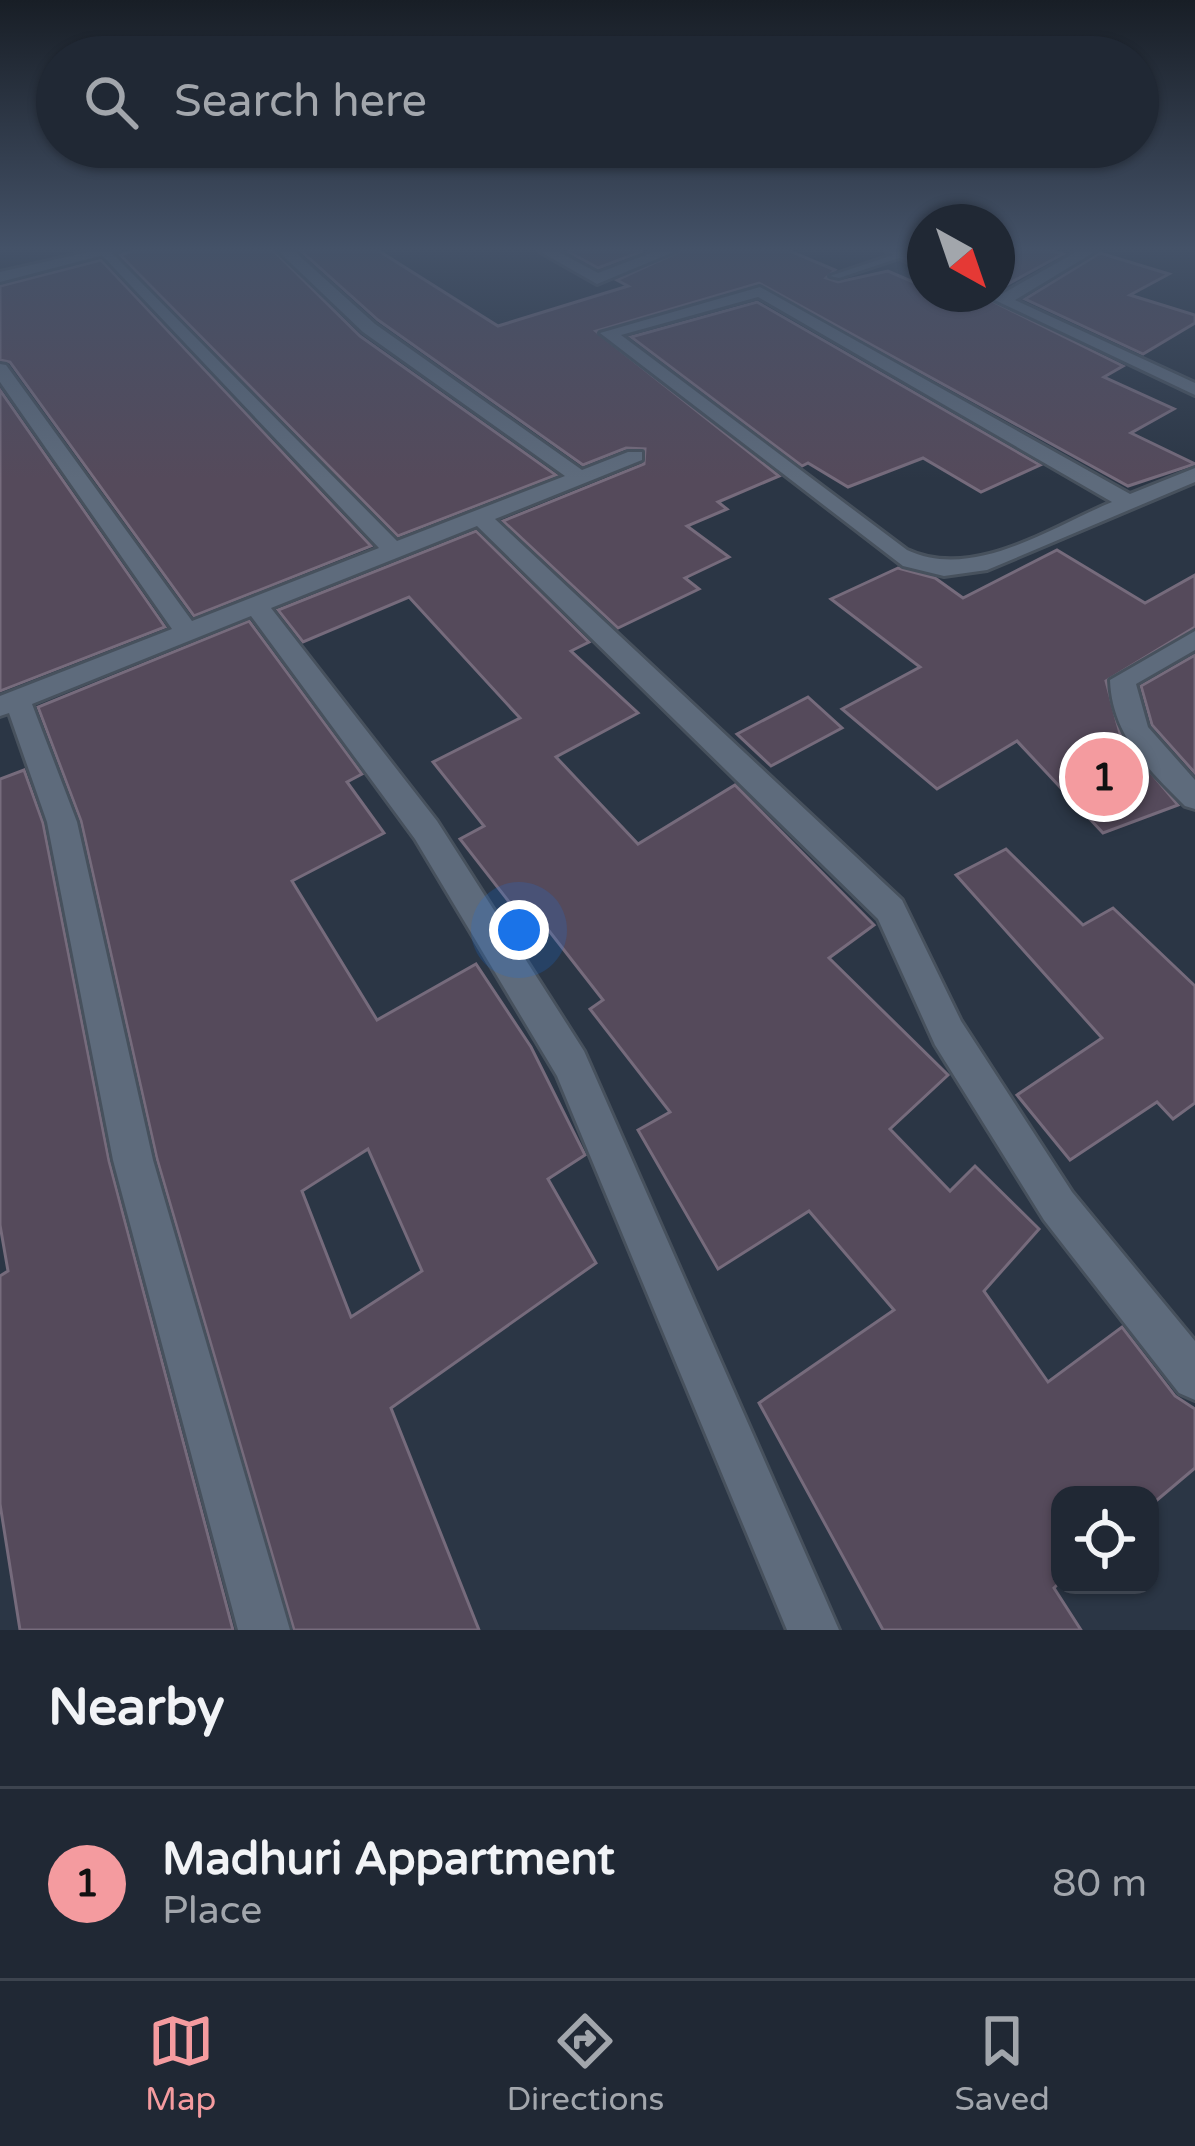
<!DOCTYPE html>
<style>
body{margin:0;font-family:"Varela Round",sans-serif;background:#2d3440;color:#f1f3f6}
.controls{position:absolute;right:36px;bottom:36px;display:grid;overflow:hidden;border-radius:24px;box-shadow:0 3px 9px #0004}
.controls button{width:108px;height:108px;display:grid;place-items:center;padding:0;border:0;border-bottom:3px solid #3d444f;background:#202834;color:#f1f3f6;font:60px sans-serif}
.compass{position:absolute;left:907px;top:204px;width:108px;height:108px;border-radius:50%;background:#202834;box-shadow:0 3px 9px #0004;rotate:140deg}
.you{position:absolute;left:519px;top:930px;width:42px;height:42px;margin:-30px;border:9px solid #fff;border-radius:50%;background:#1a73e8;box-shadow:0 0 0 18px #1a73e833}
.badge{display:grid;place-items:center;width:78px;height:78px;border-radius:50%;background:#f49b9f;color:#111;font-size:39px;font-weight:700}
.pin{position:absolute;translate:-50% -50%;border:6px solid #fff;box-shadow:0 3px 12px #0006}
.list{margin:0;padding:0;list-style:none}
h2{display:flex;justify-content:space-between;align-items:center;height:156px;margin:0;padding:0 48px;font-size:51px}
h2 small{font-size:39px;font-weight:400;color:#a2a6ac}
.list li{display:grid;grid-template-columns:78px 1fr auto;gap:36px;align-items:center;box-sizing:border-box;height:192px;padding:0 48px;border-top:3px solid #3d444f}
.list b{display:block;font-size:45px;white-space:nowrap}
.list p{margin:0;font-size:39px;white-space:nowrap;color:#a2a6ac}
.list em{font-size:39px;font-style:normal;color:#a2a6ac}
.icon{flex:none;width:66px;height:66px;fill:none;stroke:currentColor;stroke-width:2;stroke-linecap:round;stroke-linejoin:round}
.map{position:relative;flex:none;width:1195px;height:1630px;overflow:hidden}
.search{position:absolute;background:#202834;box-shadow:0 3px 9px #0004;left:36px;right:36px;top:36px;height:132px;display:flex;align-items:center;gap:30px;box-sizing:border-box;padding:0 42px;border-radius:66px;color:#a2a6ac;font-size:45px}
.sheet{height:348px;background:#202834}
nav{display:flex;justify-content:space-around;align-items:center;box-sizing:border-box;height:168px;border-top:3px solid #3d444f;background:#202834;font-size:33px;color:#a2a6ac}
nav a{display:grid;justify-items:center;gap:6px}
nav .on{color:#f49b9f}
.map>svg:first-child{display:block}
.building{fill:#554a5b;stroke:#766b7c;stroke-width:3;fill-rule:evenodd}
.lines{fill:none;stroke-linecap:round;stroke-linejoin:round}
.service-casing{stroke:#47515d;stroke-width:6}
.minor-casing{stroke:#47515d;stroke-width:6}
.tertiary-casing{stroke:#47515d;stroke-width:6}
.service{fill:#5e6b7c;fill-rule:evenodd}
.minor{fill:#5e6b7c;fill-rule:evenodd}
.tertiary{fill:#5e6b7c;fill-rule:evenodd}
</style>
<div class="map">
<svg width="1195" height="1630" viewBox="0 0 1195 1630">
<rect width="100%" height="100%" fill="#2b3645"/>
<g class="building">
<path d="M133 251H274L360 336 556 475 398 536 120 255Z"/>
<path d="M301 251H379L498 326 628 286 617 280 680 251H790L835 270 826 278 838 282 888 271 925 287V294H978L1123 366 1104 377 1174 409 1131 433 1195 464 1128 486 759 283 596 331 779 476 718 502 727 509 687 526 729 557 685 578 699 589 618 628 503 521 644 464 645 449 626 448 583 465 378 320Z"/>
<path d="M567 251H643L598 268Z"/>
<path d="M997 251H1053L1063 254 997 290Z"/>
<path d="M1100 253 1169 274 1130 295 1195 315V323L1143 354 1025 299Z"/>
<path d="M101 260 371 546 194 616 10 362 0 360V286Z"/>
<path d="M757 302 1040 465 981 492 923 458 848 487 808 463 802 466 631 337Z"/>
<path d="M0 390 165 627 0 691Z"/>
<path d="M476 531 589 642 571 651 638 713 556 757 638 844 735 785 874 925 829 958 948 1075 890 1129 950 1191 975 1166 1039 1229 984 1291 1048 1382 1122 1327 1175 1396 1195 1409V1468L1150 1506V1495H1060V1582L1054 1588 1081 1630H883L759 1403 894 1310 809 1211 718 1269 638 1130 670 1112 590 1009 603 1000 539 918 527 925 460 839 484 826 433 762 520 718 409 597 303 642 278 610Z"/>
<path d="M1057 550 1145 603 1195 575V627L1106 681 1121 737 1178 805 1103 833 1017 741 937 789 842 709 920 667 831 599 898 568 935 578 963 598Z"/>
<path d="M249 621 362 774 347 782 384 833 292 881 377 1020 476 964 531 1047 585 1155 548 1179 596 1263 391 1408 479 1630H294L157 1159 81 821 38 707ZM368 1149 422 1271 351 1317 302 1191Z"/>
<path d="M1195 655V773L1152 725 1141 686Z"/>
<path d="M808 697 842 728 771 766 737 734Z"/>
<path d="M24 770 43 823 109 1161 233 1630H20L0 1504V1276L8 1271 0 1225V779Z"/>
<path d="M1006 849 1083 925 1113 908 1195 986V1103L1173 1119 1157 1102 1070 1160 1017 1095 1102 1038 956 875Z"/>
</g>
<g class="lines">
<defs>
<path id="service" d="M896 254 905 256 839 278 830 276Z"/>
<g id="minor">
<path d="M98 251H110L397 541 565 476 363 332 278 251H294L375 324 582 470 628 452H642V460L495 519 902 900 961 1021 1072 1192 1195 1341V1400L1179 1393 1044 1220 935 1045 878 919 477 526 271 608 437 821 584 1051 839 1630H787L557 1076 415 839 251 616 32 704 77 822 153 1160 290 1630H238L113 1160 47 822 9 713 0 716V696L172 629 0 382V364L6 365 192 621 379 548Z"/>
<path d="M539 251H557L598 273 656 251H676L597 284Z"/>
<path d="M887 251H905L925 261V271Z"/>
<path d="M1078 251H1096L1015 300 1195 383V395L982 294H1002Z"/>
<path d="M760 287 1130 494 1195 468V482L987 570 944 576 903 566 600 333ZM758 297 1112 502C1050 528 973 581 907 550L621 335Z"/>
<path d="M1195 631V650L1136 684 1148 727 1195 780V809L1185 806C1148 769 1112 735 1110 680Z"/>
</g>
<path id="tertiary" d="M93 251H119L0 282V272Z"/>
</defs>
<use href="#service" class="service-casing"/>
<use href="#minor" class="minor-casing"/>
<use href="#tertiary" class="tertiary-casing"/>
<use href="#service" class="service"/>
<use href="#minor" class="minor"/>
<use href="#tertiary" class="tertiary"/>
</g>
<linearGradient id="sky" x2="0" y2="1"><stop stop-color="#181e26"/><stop offset="0.52" stop-color="#445268"/><stop offset="1" stop-color="#445268" stop-opacity="0"/></linearGradient>
<rect width="1195" height="479" fill="url(#sky)"/>
</svg>
<div class="controls">
<button><svg class="icon" aria-label="locate" viewBox="0 0 24 24"><circle cx="12" cy="12" r="6"/><path d="M12 2v4M12 18v4M2 12h4M18 12h4"/></svg></button>
</div>
<svg class="compass" viewBox="-18 -18 36 36"><path d="M0-13l5 13h-10z" fill="#e53935"/><path d="M0 13l5-13h-10z" fill="#a2a6ac"/></svg>
<div class="you"></div>
<div class="pin badge" style="left:1104px;top:777px">1</div>
<div class="search"><svg class="icon" aria-label="search" viewBox="0 0 24 24"><circle cx="10" cy="10" r="6"/><path d="M15 15l6 6"/></svg>Search here</div>
</div>
<section class="sheet">
<h2>Nearby<small></small></h2>
<ul class="list">
<li><span class="badge">1</span><div><b>Madhuri Appartment</b><p>Place</p></div><em>80 m</em></li>
</ul>
</section>
<nav>
<a class="on"><svg class="icon" aria-label="map" viewBox="0 0 24 24"><path d="M3 6l6-2 6 2 6-2v14l-6 2-6-2-6 2zM9 4v14M15 6v14"/></svg>Map</a>
<a><svg class="icon" aria-label="directions" viewBox="0 0 24 24"><path d="M12 3l9 9-9 9-9-9zM9 14v-3h6M13 9l2 2-2 2"/></svg>Directions</a>
<a><svg class="icon" aria-label="saved" viewBox="0 0 24 24"><path d="M7 4h10v16l-5-4-5 4z"/></svg>Saved</a>
</nav>
